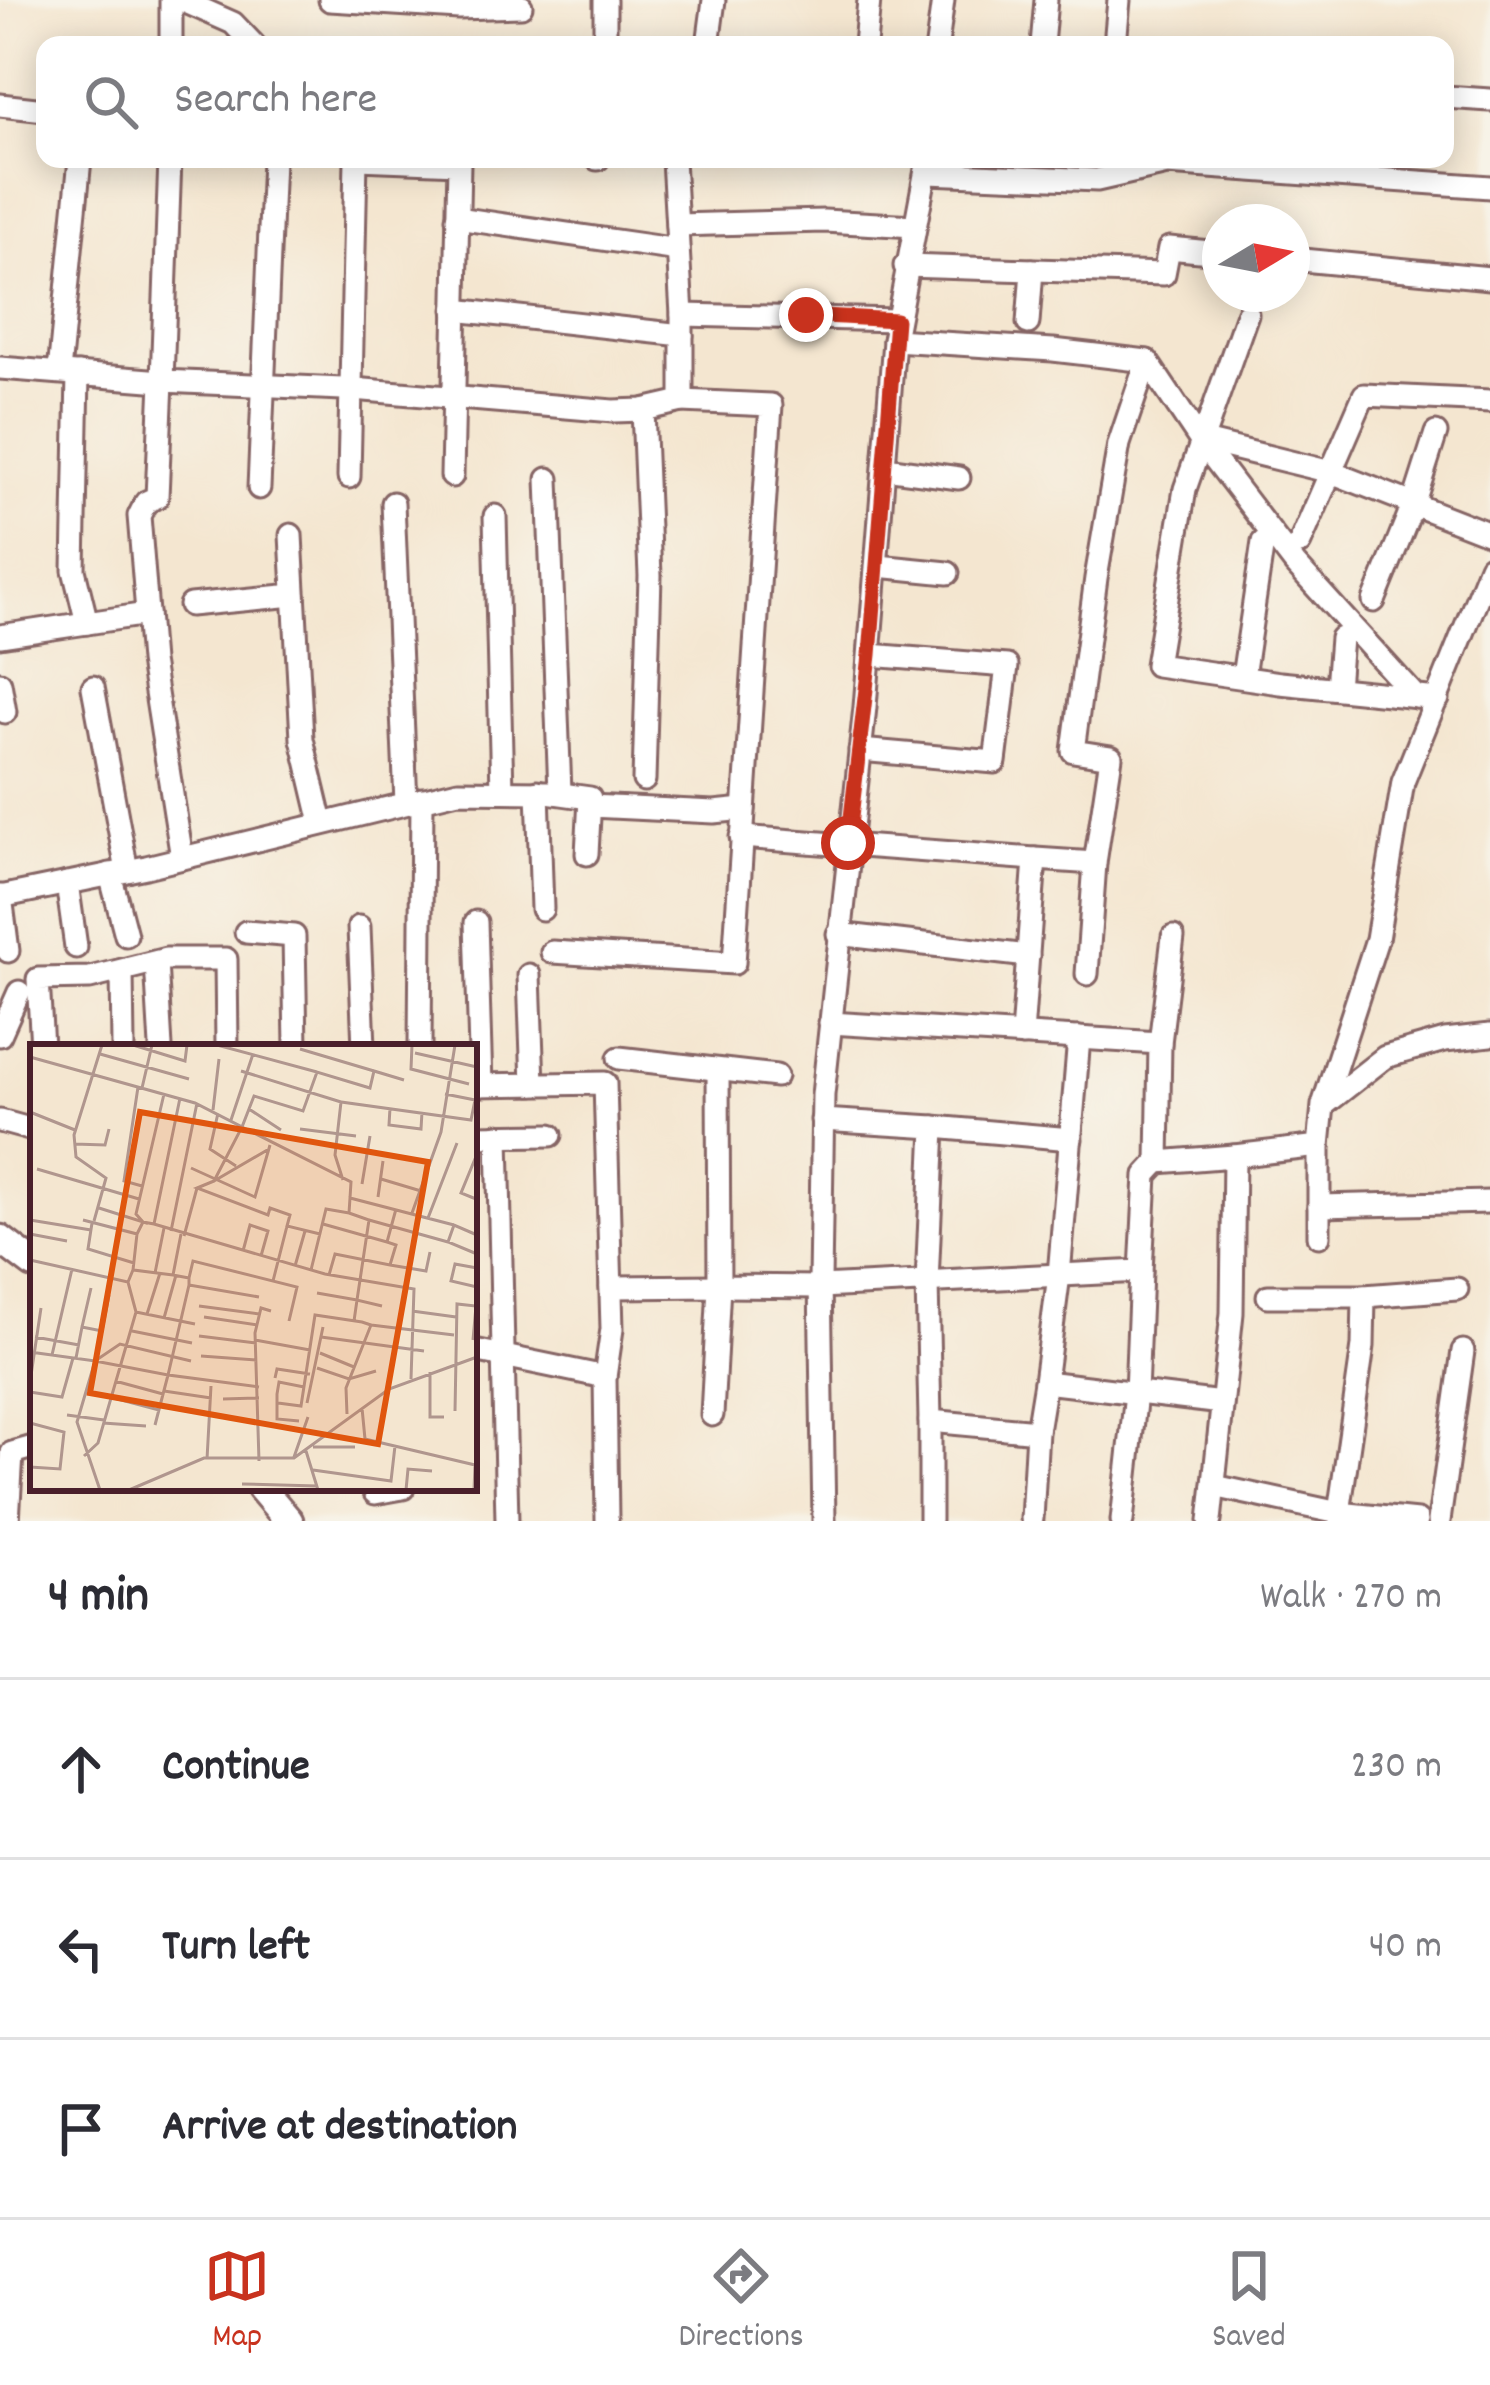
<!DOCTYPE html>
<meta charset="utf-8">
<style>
body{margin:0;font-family:Dekko,sans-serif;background:#f7f7f7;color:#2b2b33}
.compass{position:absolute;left:1202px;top:204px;width:108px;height:108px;border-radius:50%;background:#fff;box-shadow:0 6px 30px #0003;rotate:80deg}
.stop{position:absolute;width:36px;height:36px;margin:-27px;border:9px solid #c8321e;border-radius:50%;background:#fff}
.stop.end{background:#c8321e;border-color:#fff;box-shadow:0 3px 12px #0008}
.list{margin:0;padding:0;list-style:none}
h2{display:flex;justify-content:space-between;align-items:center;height:156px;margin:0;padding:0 48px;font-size:51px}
h2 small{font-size:39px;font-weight:400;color:#7c7c81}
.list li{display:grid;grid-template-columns:78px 1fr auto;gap:36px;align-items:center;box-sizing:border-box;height:180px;padding:0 48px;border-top:3px solid #e1e1e2}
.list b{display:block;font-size:45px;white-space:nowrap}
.list em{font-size:39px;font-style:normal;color:#7c7c81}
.icon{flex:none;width:66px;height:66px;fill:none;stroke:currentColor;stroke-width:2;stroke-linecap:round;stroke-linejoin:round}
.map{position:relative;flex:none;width:1490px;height:1521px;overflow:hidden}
.search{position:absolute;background:#fff;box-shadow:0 6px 30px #0003;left:36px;right:36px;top:36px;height:132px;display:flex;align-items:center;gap:30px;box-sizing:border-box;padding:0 42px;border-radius:24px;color:#7c7c81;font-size:45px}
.sheet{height:696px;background:#fff}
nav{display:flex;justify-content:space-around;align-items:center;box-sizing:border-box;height:168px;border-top:3px solid #e1e1e2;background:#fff;font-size:33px;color:#7c7c81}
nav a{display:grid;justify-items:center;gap:6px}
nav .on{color:#c8321e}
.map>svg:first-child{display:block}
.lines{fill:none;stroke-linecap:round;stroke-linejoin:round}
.minor-casing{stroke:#866565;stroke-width:27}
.major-casing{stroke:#866565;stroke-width:33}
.minor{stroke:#fff;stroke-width:21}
.major{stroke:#fff;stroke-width:27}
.route{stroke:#c8321e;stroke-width:15}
.inset-road{fill:none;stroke:#b0968e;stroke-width:3}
.view{fill:#e0560e;fill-opacity:0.15;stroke:#e0560e;stroke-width:6}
.inset-edge{fill:none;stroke:#4a1f2b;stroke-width:6}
</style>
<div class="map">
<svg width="1490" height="1521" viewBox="0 0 1490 1521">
<rect width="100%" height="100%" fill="#f7f3e8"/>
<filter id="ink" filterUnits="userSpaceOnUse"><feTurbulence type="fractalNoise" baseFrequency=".00833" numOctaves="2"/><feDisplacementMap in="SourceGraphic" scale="24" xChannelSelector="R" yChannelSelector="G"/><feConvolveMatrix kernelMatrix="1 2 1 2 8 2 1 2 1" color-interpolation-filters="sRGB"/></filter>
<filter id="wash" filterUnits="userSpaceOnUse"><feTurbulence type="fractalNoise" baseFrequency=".004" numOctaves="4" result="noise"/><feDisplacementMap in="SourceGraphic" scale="48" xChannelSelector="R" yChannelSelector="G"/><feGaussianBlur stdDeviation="2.7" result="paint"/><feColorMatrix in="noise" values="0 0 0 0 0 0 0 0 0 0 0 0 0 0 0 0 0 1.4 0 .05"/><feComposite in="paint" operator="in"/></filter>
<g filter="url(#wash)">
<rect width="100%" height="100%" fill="#f4e6d0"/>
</g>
<g filter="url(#ink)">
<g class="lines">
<defs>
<g id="minor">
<path d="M171 0V45"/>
<path d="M181 0 233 23 254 45"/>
<path d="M330 0 459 8 521 6"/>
<path d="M605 0V45"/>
<path d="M708 45 714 0"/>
<path d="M865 45 869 0"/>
<path d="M937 45 943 0"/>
<path d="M1042 45 1046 0"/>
<path d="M1115 45 1119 0"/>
<path d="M1445 97 1490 100"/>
<path d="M0 105 45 110"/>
<path d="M170 159 162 381 365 390 613 411 643 410 682 401V315L673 159"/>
<path d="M358 159 459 163 452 476"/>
<path d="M597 159H598"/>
<path d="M928 173 1097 180 1167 164 1490 187"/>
<path d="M457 218 678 250"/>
<path d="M677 225 824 221 915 226"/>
<path d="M1292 259 1490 278"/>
<path d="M905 266 1164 274 1169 248 1220 253"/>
<path d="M455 310 682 335"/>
<path d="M1247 314 1185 489 1156 665 1280 683 1438 699"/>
<path d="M682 315 897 320"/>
<path d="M1028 323 1032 270"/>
<path d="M894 340 1053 350 1147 361"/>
<path d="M0 368 162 381 157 497 146 502 139 516 151 661 182 858"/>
<path d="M59 372 80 159"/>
<path d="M78 374 74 570 87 623"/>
<path d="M643 410 650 576 644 780"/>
<path d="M1200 440 1295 564 1416 697"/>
<path d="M885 468 959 478"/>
<path d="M349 477 356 159"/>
<path d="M548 479 560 792"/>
<path d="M259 488 273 159"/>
<path d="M393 503 406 803"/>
<path d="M495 516 502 791"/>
<path d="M291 535 302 739 322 823"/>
<path d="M1300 543 1364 395 1490 401"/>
<path d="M878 566 948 573"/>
<path d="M1374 601 1413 505 1436 433"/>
<path d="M190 605 294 595"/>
<path d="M0 636 147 614"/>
<path d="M1243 677 1263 542"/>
<path d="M0 683 5 712"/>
<path d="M93 687 127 871"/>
<path d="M1337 688 1341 638"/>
<path d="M860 750 995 762 1007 666 870 655"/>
<path d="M538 791 542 909"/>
<path d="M590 806 714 812 744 809"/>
<path d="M741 837 1035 859"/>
<path d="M110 874 126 935"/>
<path d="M67 883 76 947"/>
<path d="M1 896 8 951"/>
<path d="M0 897 146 867 458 791 547 792 590 798 587 854"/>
<path d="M476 922 481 1085"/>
<path d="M359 927 364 1047"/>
<path d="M246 932 294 936 296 1047"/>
<path d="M838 934 1028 956"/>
<path d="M552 952 734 963 771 405 682 401"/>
<path d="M156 962 161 1047"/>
<path d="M122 971 123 1047"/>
<path d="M1087 974 1095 863"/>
<path d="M529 975 533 1084"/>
<path d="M830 1023 1160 1043 1158 1162 1234 1156 1232 1313 1210 1521"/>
<path d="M0 1035 19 992"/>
<path d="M1022 1035 1035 859 1095 863 1111 757 1073 751 1096 578 1119 444 1147 361 1200 440 1331 472 1490 534"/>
<path d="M1160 1043 1173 937"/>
<path d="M42 1047 38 979 90 978 166 959H226L227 1047"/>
<path d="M420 1047 422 799"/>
<path d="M619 1058 776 1076"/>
<path d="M718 1070 719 1286 820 1287 1141 1271 1146 1175 1158 1162"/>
<path d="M474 1085 605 1083 612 1329 605 1377 474 1350"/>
<path d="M1324 1105 1385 1057 1445 1040 1490 1035"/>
<path d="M822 1120 934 1127 927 1282 930 1421 1037 1431 1045 1382 1222 1403"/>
<path d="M0 1121 33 1130"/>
<path d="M934 1127 1071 1139"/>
<path d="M498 1135 507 1521"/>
<path d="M474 1136 551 1135"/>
<path d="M1319 1146V1236"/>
<path d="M1234 1156 1319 1146 1323 1105 1377 939 1403 782 1490 566"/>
<path d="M1319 1206 1490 1202"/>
<path d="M611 1287 719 1286 712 1415"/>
<path d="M1268 1296H1364L1457 1289"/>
<path d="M605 1377 607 1521"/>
<path d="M1045 1382 1059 1275 1079 1038"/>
<path d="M930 1421V1521"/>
<path d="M1214 1486 1339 1513 1417 1521"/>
<path d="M375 1493 403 1488"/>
<path d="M1339 1513 1363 1346 1364 1296"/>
<path d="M1032 1519 1037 1431"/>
<path d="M8 1521 12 1453 33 1447"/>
<path d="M824 1521 820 1281 823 1095 865 707 894 340 928 159"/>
<path d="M1122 1521 1136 1393 1141 1271"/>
<path d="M1439 1521 1463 1351"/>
</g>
<g id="major">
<path d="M0 1239 33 1264"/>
<path d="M261 1488 289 1521"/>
</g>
</defs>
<use href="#minor" class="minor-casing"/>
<use href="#major" class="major-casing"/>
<use href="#minor" class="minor"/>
<use href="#major" class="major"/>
</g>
</g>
<g class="lines" filter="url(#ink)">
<path class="route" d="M806 315 896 320 870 655 848 843"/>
</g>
<g transform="translate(30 1044)">
<rect width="447" height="447" fill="#f4e6d0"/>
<path class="inset-road" d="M103 1 155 17 157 1M187 1 287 28M382 1 381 25 439 40M270 5 344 27M385 9 447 23M70 10 159 35M0 13 165 59 212 83 184 137 167 144 238 171 240 164 260 171 257 182 290 190M211 27 311 58M108 43 94 137 112 142M112 44 122 1M360 64 359 81 391 85 392 68M219 65 251 86M183 66 189 15M0 68 45 86M188 69 180 105 206 122M201 76 223 10M270 85 326 92M44 100 75 101 79 85M161 124 225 153 240 101M7 125 109 155M351 135 391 147M313 136 305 111 311 58 441 76 445 56 415 50M184 137 239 105M332 140 340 92M348 153 353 117M320 154 321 138 212 83 224 52 273 67 287 28 340 44 344 27 374 36M446 155 431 149 447 110M69 164 113 178 106 170 134 50M382 169 411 88 425 1M398 174 427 99M0 176 61 186M53 176 107 190 103 226M339 176 418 198M64 177 76 134 46 113 44 91 72 1M62 179 58 205 104 219M124 180 150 54M293 180 357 198M141 187 167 59M0 190 37 197M107 190 113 178 124 180 295 230 384 245 381 335M447 191 424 181 418 198 447 210M154 192 167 144M213 207 220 181 238 187 231 212M0 216 98 238 106 268M360 221 396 227 400 208M265 222 275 187M447 224 425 220 421 237 447 243M281 226 296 165 319 169 320 154 424 181M125 229 134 184M143 231 151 190M299 231 305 210 360 221 366 201 357 198 366 165M159 234 163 217 267 243 259 277M243 237 257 182M98 238 103 226 143 231 159 234V241L229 253M287 249 327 256 339 176 319 169M169 262 229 270M382 267 426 273M117 270 130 229M174 273 227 281M134 274 146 231M324 277 327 256 352 262M341 281 424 291M52 283 61 244M102 287 162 299M169 292 226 299M5 293 49 301M291 293 394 307M225 296 280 306M0 308 65 317 90 300 161 317M290 309 324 323M22 311 42 225M171 312 227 316M46 314 52 283 72 287 79 251M287 324 319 335 346 327M400 328V373H414M245 334 247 325 280 330M85 337 133 350M0 338 11 264M134 347 181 354M0 348 32 353 43 314M80 353 129 366M193 355 229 354M248 359 271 362 285 271 332 278 341 281 316 344 317 370M277 359 293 283M332 364 335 395 445 421 444 446M425 367 427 260 446 262 443 296M37 371 74 376M269 377 247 375V350L249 338 274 343M0 379 34 388 30 425 0 423M73 379 116 382M125 381 138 331 229 343M283 403H325M276 407 288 446M54 412 68 399 106 268 165 280M264 413 278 373M177 415 181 342M229 417 225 289 231 264 241 267M283 426 361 437 365 402M212 440 287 442M70 446 47 378 65 317 138 331 159 241M99 446 174 414H264L359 345 447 313M376 446 378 425 402 427"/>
<path class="view" d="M110 68 398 118 348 400 60 349Z"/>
<rect width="447" height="447" class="inset-edge"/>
</g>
</svg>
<svg class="compass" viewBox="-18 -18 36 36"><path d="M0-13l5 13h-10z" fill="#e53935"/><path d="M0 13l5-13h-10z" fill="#7c7c81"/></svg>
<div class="stop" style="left:848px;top:843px"></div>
<div class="stop end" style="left:806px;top:315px"></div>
<div class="search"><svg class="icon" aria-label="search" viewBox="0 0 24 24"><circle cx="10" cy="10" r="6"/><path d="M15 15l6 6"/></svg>Search here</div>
</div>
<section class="sheet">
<h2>4 min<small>Walk · 270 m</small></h2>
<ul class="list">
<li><svg class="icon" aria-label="ahead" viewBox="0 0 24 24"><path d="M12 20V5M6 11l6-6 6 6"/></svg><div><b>Continue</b></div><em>230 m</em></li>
<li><svg class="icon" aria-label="left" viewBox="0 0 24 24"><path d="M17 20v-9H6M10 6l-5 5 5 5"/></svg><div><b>Turn left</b></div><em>40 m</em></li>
<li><svg class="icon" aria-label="arrive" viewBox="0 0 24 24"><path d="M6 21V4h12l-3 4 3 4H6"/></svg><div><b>Arrive at destination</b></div></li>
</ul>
</section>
<nav>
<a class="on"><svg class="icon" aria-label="map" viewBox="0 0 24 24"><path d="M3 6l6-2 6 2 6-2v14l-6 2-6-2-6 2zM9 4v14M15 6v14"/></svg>Map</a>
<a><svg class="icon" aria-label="directions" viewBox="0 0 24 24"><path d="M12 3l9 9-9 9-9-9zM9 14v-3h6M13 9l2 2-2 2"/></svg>Directions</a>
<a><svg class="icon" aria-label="saved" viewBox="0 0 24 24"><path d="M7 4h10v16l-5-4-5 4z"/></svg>Saved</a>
</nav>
